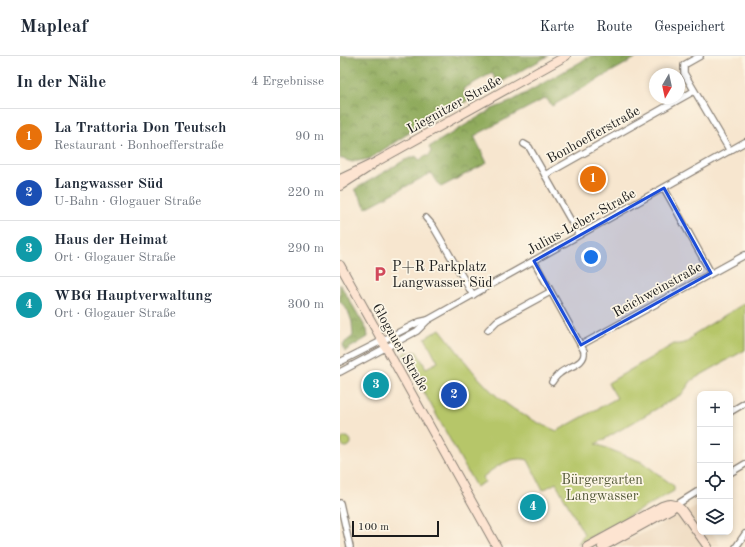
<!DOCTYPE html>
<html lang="de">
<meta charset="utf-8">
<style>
body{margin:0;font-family:"Old Standard TT",serif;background:#f6f6f7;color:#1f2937}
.controls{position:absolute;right:12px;bottom:12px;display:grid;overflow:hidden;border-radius:8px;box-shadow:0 2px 6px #0003}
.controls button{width:36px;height:36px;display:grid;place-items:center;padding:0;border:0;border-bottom:1px solid #e0e1e3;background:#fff;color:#1f2937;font:20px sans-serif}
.compass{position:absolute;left:309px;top:12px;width:36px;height:36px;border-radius:50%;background:#fff;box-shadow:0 2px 6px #0003;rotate:189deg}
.scale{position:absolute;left:12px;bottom:10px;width:87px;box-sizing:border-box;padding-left:4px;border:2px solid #1c1c1c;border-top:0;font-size:11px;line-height:14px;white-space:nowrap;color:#1c1c1c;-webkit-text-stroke:3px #fcf5e5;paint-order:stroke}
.you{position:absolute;left:251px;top:201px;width:14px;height:14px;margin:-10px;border:3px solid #fff;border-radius:50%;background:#1a73e8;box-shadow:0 0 0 6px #1a73e833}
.badge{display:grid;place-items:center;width:26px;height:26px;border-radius:50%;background:#d1495b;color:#fff;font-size:13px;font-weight:700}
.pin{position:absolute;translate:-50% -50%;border:2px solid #fff;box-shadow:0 1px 4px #0006}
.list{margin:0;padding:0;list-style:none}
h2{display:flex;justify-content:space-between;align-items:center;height:52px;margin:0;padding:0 16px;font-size:17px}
h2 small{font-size:13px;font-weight:400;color:#747a83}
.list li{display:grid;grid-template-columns:26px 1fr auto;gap:12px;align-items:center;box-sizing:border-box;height:56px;padding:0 16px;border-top:1px solid #e0e1e3}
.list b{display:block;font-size:15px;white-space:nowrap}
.list p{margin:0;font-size:13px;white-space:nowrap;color:#747a83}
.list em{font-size:13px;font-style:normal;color:#747a83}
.icon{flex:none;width:22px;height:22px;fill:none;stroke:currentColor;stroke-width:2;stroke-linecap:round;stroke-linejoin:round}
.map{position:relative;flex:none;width:405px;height:491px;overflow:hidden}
header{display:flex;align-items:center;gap:24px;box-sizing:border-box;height:56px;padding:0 20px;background:#fff;border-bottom:1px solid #e0e1e3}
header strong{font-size:19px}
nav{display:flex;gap:22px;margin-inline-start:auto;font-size:14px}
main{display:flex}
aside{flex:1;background:#fff}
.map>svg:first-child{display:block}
.built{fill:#edd7bb}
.forest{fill:url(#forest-crowns);stroke:#56643c}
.park{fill:#b6c669;stroke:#697142}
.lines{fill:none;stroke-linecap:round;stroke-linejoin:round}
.street-casing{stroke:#8a8176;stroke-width:8}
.secondary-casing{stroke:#8a8176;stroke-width:10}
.street{stroke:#fff;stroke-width:5.5}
.secondary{stroke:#fde4d1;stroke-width:8}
.marked{fill:#1d4ed8;fill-opacity:0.2;stroke:#1d4ed8;stroke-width:3;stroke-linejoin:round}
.labels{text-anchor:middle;stroke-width:3.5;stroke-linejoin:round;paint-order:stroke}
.street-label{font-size:14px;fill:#1c1c1c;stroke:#fcf5e5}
.poi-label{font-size:14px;fill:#1c1c1c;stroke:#fcf5e5;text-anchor:start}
.park-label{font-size:14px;fill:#525837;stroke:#fcf5e5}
</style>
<header>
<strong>Mapleaf</strong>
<nav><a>Karte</a><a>Route</a><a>Gespeichert</a></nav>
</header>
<main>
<aside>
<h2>In der Nähe<small>4 Ergebnisse</small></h2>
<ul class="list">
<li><span class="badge" style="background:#e8710a">1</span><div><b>La Trattoria Don Teutsch</b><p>Restaurant · Bonhoefferstraße</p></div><em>90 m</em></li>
<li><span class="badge" style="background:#1a4fb4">2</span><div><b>Langwasser Süd</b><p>U-Bahn · Glogauer Straße</p></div><em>220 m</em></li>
<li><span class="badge" style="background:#0f9aa8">3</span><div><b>Haus der Heimat</b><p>Ort · Glogauer Straße</p></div><em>290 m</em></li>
<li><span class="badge" style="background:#0f9aa8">4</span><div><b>WBG Hauptverwaltung</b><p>Ort · Glogauer Straße</p></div><em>300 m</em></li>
</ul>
</aside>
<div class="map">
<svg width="405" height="491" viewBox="0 0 405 491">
<defs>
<pattern id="forest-crowns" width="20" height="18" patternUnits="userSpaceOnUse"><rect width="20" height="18" fill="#90ab5d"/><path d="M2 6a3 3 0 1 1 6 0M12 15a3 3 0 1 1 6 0" fill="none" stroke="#758a4c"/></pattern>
</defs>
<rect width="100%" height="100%" fill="#fcf5e5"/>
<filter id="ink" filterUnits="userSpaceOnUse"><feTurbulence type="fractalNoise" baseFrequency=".025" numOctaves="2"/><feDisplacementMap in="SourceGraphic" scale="8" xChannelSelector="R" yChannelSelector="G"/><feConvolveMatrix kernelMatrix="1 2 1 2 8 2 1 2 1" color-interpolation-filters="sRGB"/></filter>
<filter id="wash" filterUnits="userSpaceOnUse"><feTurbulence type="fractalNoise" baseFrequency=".012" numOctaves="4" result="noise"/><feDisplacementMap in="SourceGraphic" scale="16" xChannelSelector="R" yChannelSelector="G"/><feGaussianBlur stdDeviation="0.9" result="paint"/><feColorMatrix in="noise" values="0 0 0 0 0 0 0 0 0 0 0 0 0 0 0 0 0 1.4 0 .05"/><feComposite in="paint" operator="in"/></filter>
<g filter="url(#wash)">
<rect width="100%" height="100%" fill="#f7e6cf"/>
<path class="built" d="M357 450 360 454V476H372L381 491H276Z"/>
<g class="forest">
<path d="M0 0H208L158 28 152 17 123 33 129 44 72 75 29 103 12 106 0 102Z"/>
<path d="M251 0H299L212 50 206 42 134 80 147 107 101 131 91 117 26 152 15 133 65 104 76 100 80 104 84 100H89L91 95 89 91 152 53 170 46Z"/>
<path d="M0 228 27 274 28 281 5 295 3 288 13 280 12 266 8 255 0 245Z"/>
</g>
<g class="park">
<path d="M405 247V294L352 324 342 338 256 388 302 406 334 430V435L238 488 244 478 216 427 203 434 188 404C172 399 155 411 143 421L145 426 136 431 63 298 68 295 69 298 74 295 77 296 86 312 98 306 85 282 100 273C121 299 141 330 168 349 183 360 200 368 217 375L277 342 268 327 334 288C343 289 351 286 354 278Z"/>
<circle cx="6" cy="386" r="5"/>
</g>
</g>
<g filter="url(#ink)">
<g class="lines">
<defs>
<g id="street">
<path d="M360 0 344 9V17L390 95"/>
<path d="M184 88 189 91 239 179"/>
<path d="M205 119 354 35"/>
<path d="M324 132 371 217"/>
<path d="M86 162 93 170 133 239"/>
<path d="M194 205 244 295C246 309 227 310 219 318 216 320 214 323 212 326"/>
<path d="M148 274 157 265 210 236"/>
<path d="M241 289 405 199"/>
<path d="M0 306 79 266 88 264 405 86"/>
<path d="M0 316 77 275 88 264"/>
<path d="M390 356 405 347"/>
<path d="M390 417 405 408"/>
<path d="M0 447 10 491"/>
<path d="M336 449 360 434"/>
<path d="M396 491 405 478"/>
</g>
<g id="secondary">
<path d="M0 123 36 106 226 0"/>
<path d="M0 130 31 110"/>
<path d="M0 209 157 491"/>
<path d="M247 491 322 450C330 447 334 447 341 453L368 491"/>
<path d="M262 491 331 453 336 449"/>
</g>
</defs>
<use href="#street" class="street-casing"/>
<use href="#secondary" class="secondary-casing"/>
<use href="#street" class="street"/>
<use href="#secondary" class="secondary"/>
</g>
</g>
<path class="marked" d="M324 132 371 217 241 289 194 205Z"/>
<defs>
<symbol id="parking-bare" viewBox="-9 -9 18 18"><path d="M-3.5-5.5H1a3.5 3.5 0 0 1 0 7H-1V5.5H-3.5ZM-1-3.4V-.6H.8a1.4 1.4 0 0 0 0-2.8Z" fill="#d1495b" stroke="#fcf5e5" stroke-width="2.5" paint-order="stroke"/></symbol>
</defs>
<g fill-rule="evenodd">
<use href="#parking-bare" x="29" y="207" width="22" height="22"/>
</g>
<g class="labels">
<g class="street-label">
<text transform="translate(114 48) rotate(-29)" y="5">Liegnitzer Straße</text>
<text transform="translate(253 78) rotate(-29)" y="5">Bonhoefferstraße</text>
<text transform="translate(241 165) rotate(-29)" y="5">Julius-Leber-Straße</text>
<text transform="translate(317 233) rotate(-29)" y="5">Reichweinstraße</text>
<text transform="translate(61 291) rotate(60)" y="5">Glogauer Straße</text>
</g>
<g class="poi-label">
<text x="52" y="215">P+R Parkplatz<tspan x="52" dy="16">Langwasser Süd</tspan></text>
</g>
<g class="park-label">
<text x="262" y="428">Bürgergarten<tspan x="262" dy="16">Langwasser</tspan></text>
</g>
</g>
</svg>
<div class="controls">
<button>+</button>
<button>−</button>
<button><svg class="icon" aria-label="locate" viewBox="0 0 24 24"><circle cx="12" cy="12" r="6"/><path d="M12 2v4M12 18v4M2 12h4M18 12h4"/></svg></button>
<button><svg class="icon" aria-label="layers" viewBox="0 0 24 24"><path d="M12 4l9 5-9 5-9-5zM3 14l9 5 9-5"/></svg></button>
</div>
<svg class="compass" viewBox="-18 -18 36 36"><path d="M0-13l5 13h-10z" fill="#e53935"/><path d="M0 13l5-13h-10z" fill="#747a83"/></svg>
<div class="scale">100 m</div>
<div class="you"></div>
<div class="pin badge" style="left:253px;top:123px;background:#e8710a">1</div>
<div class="pin badge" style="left:114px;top:339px;background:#1a4fb4">2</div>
<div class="pin badge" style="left:36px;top:329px;background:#0f9aa8">3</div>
<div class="pin badge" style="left:193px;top:451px;background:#0f9aa8">4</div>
</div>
</main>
